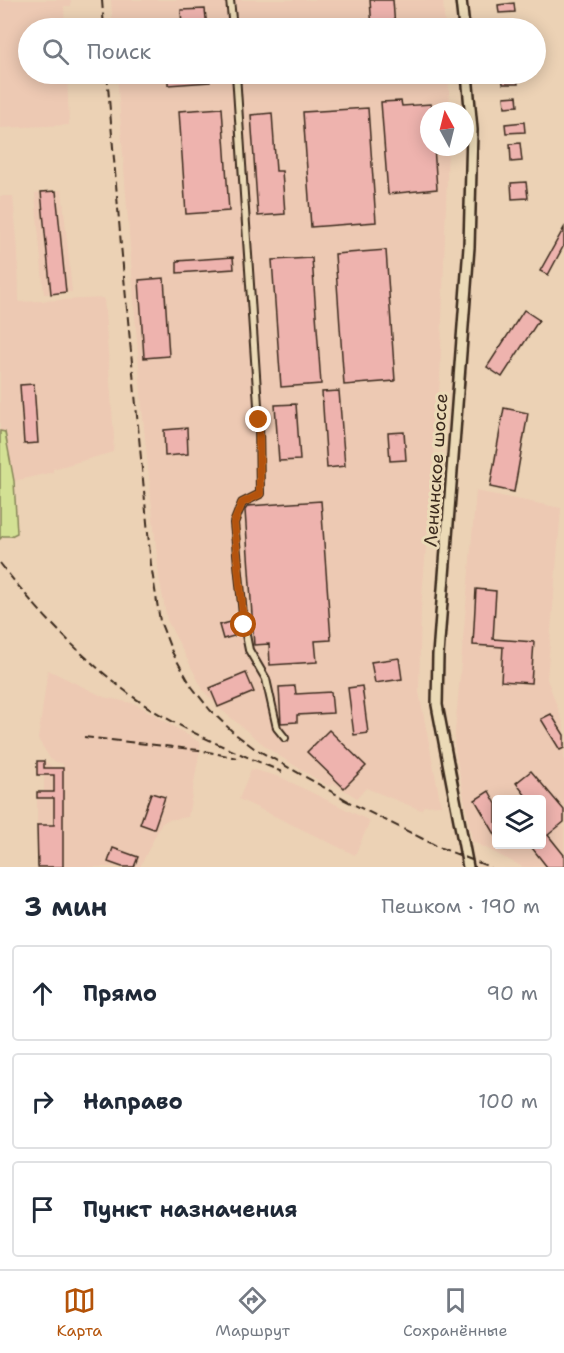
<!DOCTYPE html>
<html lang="ru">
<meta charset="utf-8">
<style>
body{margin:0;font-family:"Shantell Sans",sans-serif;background:#f6f6f7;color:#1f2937}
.controls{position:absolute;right:18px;bottom:18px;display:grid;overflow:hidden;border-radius:6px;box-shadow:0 3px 15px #0003}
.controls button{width:54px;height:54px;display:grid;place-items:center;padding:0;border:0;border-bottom:2px solid #e0e1e3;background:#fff;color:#1f2937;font:30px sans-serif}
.compass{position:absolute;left:420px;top:102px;width:54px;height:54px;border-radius:50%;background:#fff;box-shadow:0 3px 15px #0003;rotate:353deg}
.stop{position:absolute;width:18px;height:18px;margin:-14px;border:4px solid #b45309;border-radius:50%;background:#fff}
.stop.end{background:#b45309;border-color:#fff;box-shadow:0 2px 6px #0008}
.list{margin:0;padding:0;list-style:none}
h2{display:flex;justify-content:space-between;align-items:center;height:78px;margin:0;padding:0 24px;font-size:26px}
h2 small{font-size:20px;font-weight:400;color:#747a83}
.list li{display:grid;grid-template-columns:39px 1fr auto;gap:18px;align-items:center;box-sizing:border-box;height:96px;margin:0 12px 12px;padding:0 12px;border:2px solid #e0e1e3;border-radius:6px}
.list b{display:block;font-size:22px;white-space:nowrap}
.list em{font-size:20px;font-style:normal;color:#747a83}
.icon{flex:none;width:33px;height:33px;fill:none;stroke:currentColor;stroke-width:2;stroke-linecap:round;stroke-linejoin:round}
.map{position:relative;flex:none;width:564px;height:867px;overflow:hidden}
.search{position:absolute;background:#fff;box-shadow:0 3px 15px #0003;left:18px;right:18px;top:18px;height:66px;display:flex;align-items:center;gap:15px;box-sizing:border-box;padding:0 21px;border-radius:33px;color:#747a83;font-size:22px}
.sheet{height:402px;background:#fff}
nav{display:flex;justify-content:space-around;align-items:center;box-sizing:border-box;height:84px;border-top:2px solid #e0e1e3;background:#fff;font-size:16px;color:#747a83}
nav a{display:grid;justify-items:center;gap:3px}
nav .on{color:#b45309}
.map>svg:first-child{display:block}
.built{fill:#edc9b3;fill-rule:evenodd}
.green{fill:#d3e194;stroke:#878659;stroke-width:1.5}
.building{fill:#eeb3ae;stroke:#3b2a1e;stroke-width:1.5}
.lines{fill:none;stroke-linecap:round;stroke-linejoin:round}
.street-casing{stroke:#3b2a1e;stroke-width:10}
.secondary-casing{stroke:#3b2a1e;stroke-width:14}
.street{stroke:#ebdab7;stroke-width:6}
.secondary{stroke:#ebdab7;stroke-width:9}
.rail{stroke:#3b2a1e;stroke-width:2;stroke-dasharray:9 4.5;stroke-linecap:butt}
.route{stroke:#b45309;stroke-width:8}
.labels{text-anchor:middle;stroke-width:6;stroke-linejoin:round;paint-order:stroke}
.street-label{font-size:18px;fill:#3b2a1e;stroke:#ebdab7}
</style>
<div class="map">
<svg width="564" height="867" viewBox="0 0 564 867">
<rect width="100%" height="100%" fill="#ecd2b5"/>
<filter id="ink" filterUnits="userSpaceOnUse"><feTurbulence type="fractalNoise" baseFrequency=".0167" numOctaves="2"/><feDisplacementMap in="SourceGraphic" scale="12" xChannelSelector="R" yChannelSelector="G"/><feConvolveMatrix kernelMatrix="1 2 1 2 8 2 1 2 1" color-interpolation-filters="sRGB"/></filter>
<g filter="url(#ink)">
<g class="built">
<path d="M0 0H71V6H64L65 28H28V74H67L69 125 0 128Z"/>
<path d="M111 0H443L445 28H113Z"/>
<path d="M117 74H448L450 111H429V147H448L440 379 421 608 419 692 441 805 424 806 421 810 366 788 357 798 333 783 329 787 270 750 219 708 203 690 167 620 159 577 142 408Z"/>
<path d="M62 190 72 292 44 294 35 193Z"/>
<path d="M0 196H13L18 251 19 302 104 298 114 437 113 452 53 469V472L14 481 5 433 0 431Z"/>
<path d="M476 491 561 508 547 679 564 725V867H523L472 841 454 743ZM496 800H542V844H496Z"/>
<path d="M48 670 104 697 136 704 201 743 188 817 167 820 161 824 140 867H38L37 847H43V844H37V792H44V775H37V761H44L54 768H63V764L51 760 38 739Z"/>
<path d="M251 769 280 777 370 821 355 855 239 799Z"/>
</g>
<path class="green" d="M0 431 5 432 14 481 17 533 11 536H3L0 539Z"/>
<g class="building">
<path d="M370 0H393L395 28H372Z"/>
<path d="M514 3 515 12 499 13 498 5Z"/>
<path d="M205 9 207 28H182L181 10Z"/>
<path d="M168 74H210V82L168 85Z"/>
<path d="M502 74H517L518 84H503Z"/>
<path d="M517 96 518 106 505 107 504 97Z"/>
<path d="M401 101 402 106 431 104 432 111H429V147H434L437 189 388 194 381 102Z"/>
<path d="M222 108 229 211 186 214 179 111Z"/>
<path d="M368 108 376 222 311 227 303 112Z"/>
<path d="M272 113 276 171H282L285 214 258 216 251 115Z"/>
<path d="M524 122 525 132 506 133 505 124Z"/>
<path d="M520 143 522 161 511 162 510 144Z"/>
<path d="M526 182 528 198 512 199 511 183Z"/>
<path d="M56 191 66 292 51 294 41 192Z"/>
<path d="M564 228V245L548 275 540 271Z"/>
<path d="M386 250 395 381 344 385 335 254Z"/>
<path d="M233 257 234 269 177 273V261Z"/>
<path d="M312 258 321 384 281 387 272 260Z"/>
<path d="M164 278 169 356 144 358 139 280Z"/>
<path d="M524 310 539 320 502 377 487 367Z"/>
<path d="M34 384 38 443 24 444 20 385Z"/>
<path d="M339 391 345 466 327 468 322 392Z"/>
<path d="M296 404 300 460 279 461 275 405Z"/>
<path d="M504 408 528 413 514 492 490 487Z"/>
<path d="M187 428 188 454 165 456 164 430Z"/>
<path d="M404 432 406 460 390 461 388 433Z"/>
<path d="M321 501 331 640 315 641 317 662 270 665 269 644 254 645 245 510 248 506Z"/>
<path d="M476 589 496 591 493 639 534 642 531 683 501 681 503 647 473 645Z"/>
<path d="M231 622 234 636 223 639 219 625Z"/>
<path d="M399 658 402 679 375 683 371 662Z"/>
<path d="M246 673 254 692 218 707 210 688Z"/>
<path d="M295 686 296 694 331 692 333 713 297 715V722L281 723 279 687Z"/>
<path d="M362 686 368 733 354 735 348 688Z"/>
<path d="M551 714 564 735V748L560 750 541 719Z"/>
<path d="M329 730 366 766 344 788 307 752Z"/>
<path d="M37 761H44V768H63V867H38L37 825H54V798H37V792H54V775H37Z"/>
<path d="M531 771 564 810V822L548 835 564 855V867H547L529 844H542V800H529L516 783Z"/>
<path d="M489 791 496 804V836L475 800Z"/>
<path d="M151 793 165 797 154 829 140 824Z"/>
<path d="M113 848 138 857 134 867H122L108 862Z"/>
</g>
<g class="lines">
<defs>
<g id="street">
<path d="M230 0 233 28"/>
<path d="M236 74 259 420 260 494 242 503 234 523 244 625 249 650 266 679 277 728 285 738"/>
</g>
<g id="secondary">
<path d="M461 0 464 28"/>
<path d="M467 74 472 130 469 247 438 655 437 705 468 867"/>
</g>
</defs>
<use href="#street" class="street-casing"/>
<use href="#secondary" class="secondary-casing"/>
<use href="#street" class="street"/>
<use href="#secondary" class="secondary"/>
<g class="rail">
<path d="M102 0 104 28"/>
<path d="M107 74 121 245 151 565 160 621 172 652 192 687 210 710 234 733 254 748 350 802"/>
<path d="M0 563C37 611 81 657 128 693 174 728 230 749 282 772"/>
<path d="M84 737 199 750 237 758"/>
<path d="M343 799 441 848 490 867"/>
</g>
</g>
</g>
<g class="lines" filter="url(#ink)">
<path class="route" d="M244 625 234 523 242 503 260 494 259 420"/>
</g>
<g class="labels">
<g class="street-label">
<text transform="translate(436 470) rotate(-86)" y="6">Ленинское шоссе</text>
</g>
</g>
</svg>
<div class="controls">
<button><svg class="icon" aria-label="layers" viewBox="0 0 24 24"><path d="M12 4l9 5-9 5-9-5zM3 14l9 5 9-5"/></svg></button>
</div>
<svg class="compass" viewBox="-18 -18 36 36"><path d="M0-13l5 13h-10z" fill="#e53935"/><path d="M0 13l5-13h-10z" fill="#747a83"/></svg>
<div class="stop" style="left:244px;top:625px"></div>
<div class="stop end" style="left:259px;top:420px"></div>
<div class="search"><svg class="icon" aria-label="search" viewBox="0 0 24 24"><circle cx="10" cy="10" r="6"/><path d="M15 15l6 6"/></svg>Поиск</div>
</div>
<section class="sheet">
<h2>3 мин<small>Пешком · 190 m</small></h2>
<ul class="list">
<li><svg class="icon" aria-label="ahead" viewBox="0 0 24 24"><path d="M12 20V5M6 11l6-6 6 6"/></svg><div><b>Прямо</b></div><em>90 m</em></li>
<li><svg class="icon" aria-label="right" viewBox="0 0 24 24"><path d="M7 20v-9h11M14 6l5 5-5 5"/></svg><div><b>Направо</b></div><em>100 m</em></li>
<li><svg class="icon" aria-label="arrive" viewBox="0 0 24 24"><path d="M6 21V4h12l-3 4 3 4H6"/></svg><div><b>Пункт назначения</b></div></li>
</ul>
</section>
<nav>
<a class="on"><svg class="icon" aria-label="map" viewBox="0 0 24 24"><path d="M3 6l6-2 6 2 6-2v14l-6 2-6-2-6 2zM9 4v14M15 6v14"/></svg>Карта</a>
<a><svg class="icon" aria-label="directions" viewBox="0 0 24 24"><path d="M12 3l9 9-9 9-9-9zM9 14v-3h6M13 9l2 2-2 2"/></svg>Маршрут</a>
<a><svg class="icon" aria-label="saved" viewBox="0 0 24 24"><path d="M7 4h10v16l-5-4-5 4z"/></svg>Сохранённые</a>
</nav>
